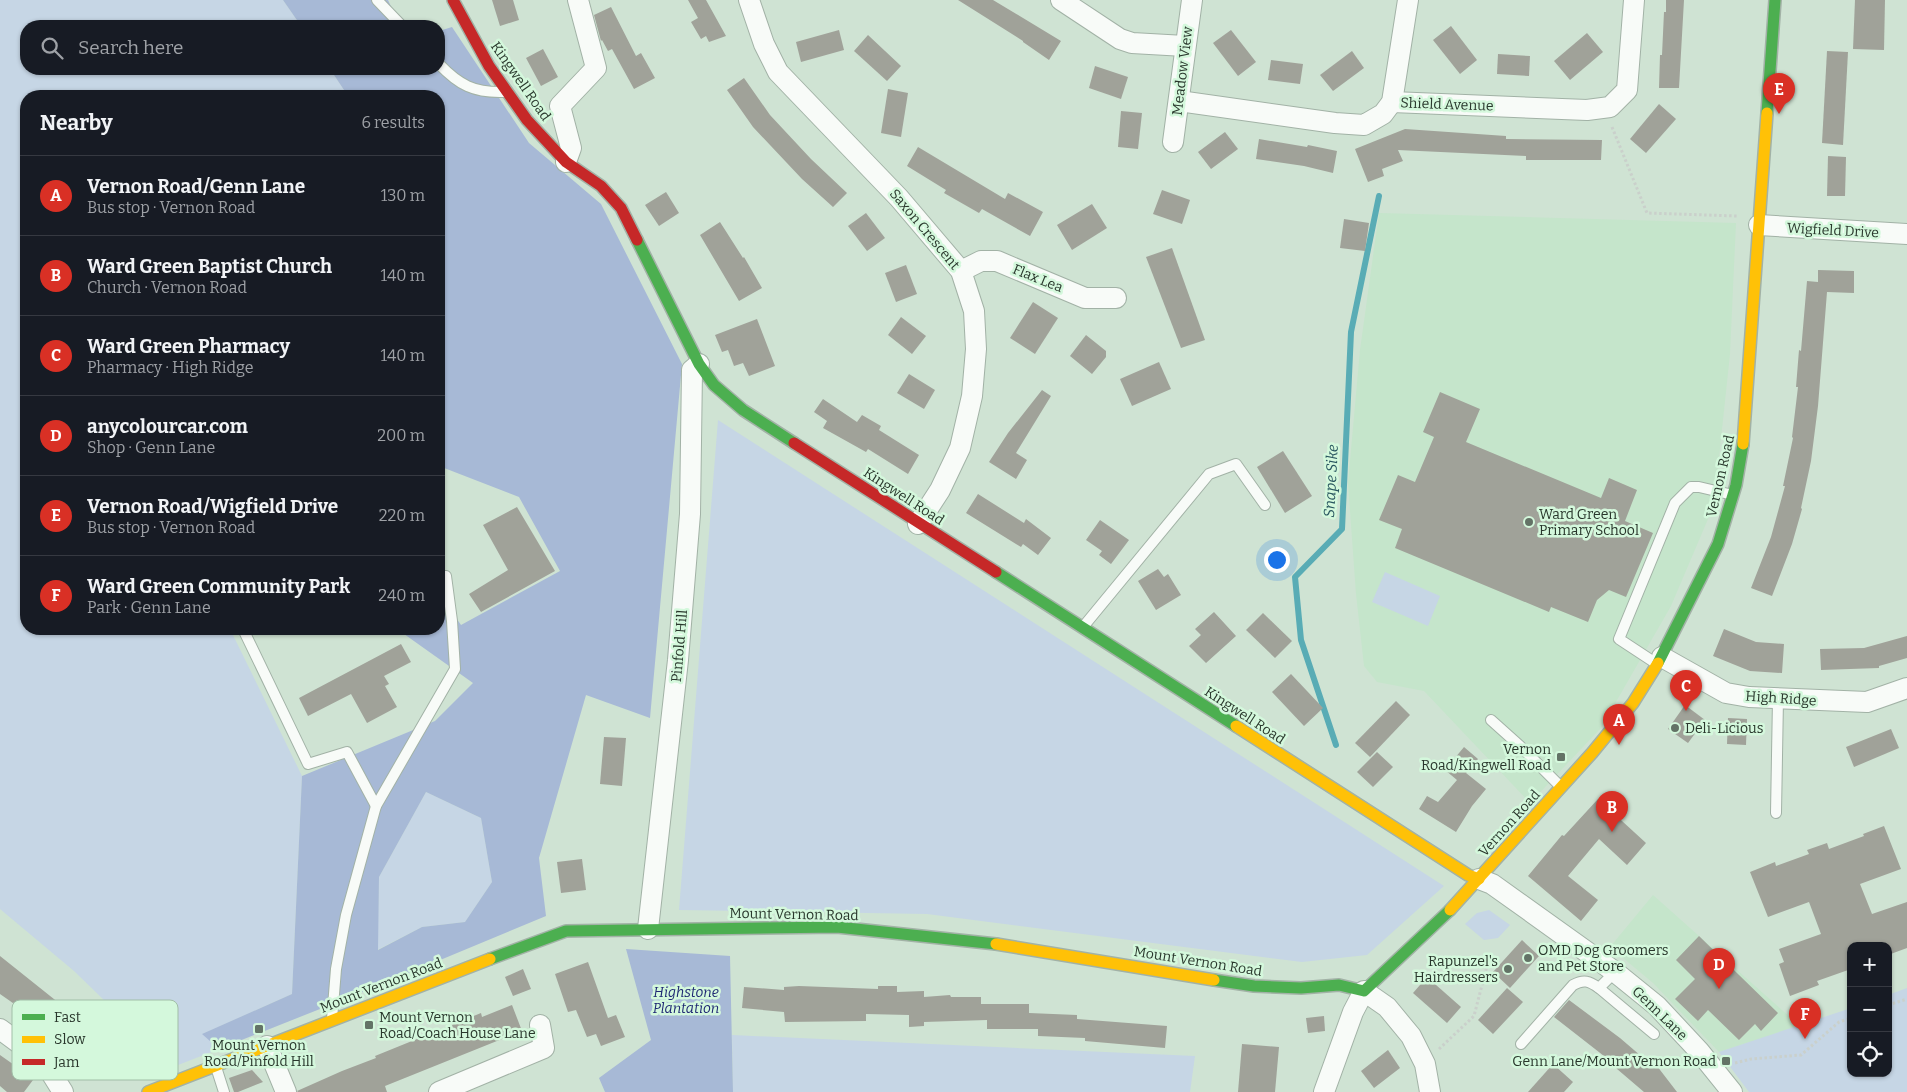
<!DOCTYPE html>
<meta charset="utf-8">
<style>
body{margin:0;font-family:Bitter,serif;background:#20242c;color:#f1f3f6}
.controls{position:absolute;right:15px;bottom:15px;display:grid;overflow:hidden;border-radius:10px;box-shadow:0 1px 4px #0004}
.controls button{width:45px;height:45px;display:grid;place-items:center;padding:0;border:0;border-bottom:1px solid #363941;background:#171b24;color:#f1f3f6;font:25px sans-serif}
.you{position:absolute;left:1276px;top:559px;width:18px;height:18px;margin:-12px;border:4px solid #fff;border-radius:50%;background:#1a73e8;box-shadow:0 0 0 8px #1a73e833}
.badge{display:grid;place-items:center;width:32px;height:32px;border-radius:50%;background:#d93025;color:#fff;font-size:16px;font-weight:700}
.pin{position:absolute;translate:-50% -41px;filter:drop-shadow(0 1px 2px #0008)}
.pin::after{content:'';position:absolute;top:26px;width:18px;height:15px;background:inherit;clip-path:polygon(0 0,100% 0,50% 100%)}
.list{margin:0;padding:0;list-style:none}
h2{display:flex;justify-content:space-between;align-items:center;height:65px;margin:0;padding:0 20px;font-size:21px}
h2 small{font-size:16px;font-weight:400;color:#9ea1a6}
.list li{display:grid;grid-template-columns:32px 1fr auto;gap:15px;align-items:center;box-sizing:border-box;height:80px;padding:0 20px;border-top:1px solid #363941}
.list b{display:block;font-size:19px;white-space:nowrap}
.list p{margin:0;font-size:16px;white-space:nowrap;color:#9ea1a6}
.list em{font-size:16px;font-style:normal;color:#9ea1a6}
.icon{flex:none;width:28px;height:28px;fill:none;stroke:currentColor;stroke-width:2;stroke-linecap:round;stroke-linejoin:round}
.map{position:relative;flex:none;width:1907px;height:1092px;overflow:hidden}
.search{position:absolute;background:#171b24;box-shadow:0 1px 4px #0004;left:20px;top:20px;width:425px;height:55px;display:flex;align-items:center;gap:12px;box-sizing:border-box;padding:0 18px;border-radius:20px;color:#9ea1a6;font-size:19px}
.panel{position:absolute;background:#171b24;box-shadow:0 1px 4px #0004;left:20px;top:90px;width:425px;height:545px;border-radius:20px}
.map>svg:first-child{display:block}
.built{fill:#c5e5cb}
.green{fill:#c6d6e5}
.forest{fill:#a7b9d6;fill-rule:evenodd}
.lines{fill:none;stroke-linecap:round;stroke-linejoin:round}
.stream{stroke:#59acb5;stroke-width:6}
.building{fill:#a0a299}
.lane-casing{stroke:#a2b2a6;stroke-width:12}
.street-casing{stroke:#a2b2a6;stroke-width:22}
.fast-casing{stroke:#a2b2a6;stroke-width:14}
.slow-casing{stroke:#a2b2a6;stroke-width:14}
.jam-casing{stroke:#a2b2a6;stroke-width:14}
.path{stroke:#cad0cb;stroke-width:3;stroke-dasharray:2.5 2.5;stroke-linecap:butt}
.lane{stroke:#f8fbf8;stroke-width:10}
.street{stroke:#f8fbf8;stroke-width:20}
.fast{stroke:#4caf50;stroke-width:11}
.slow{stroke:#ffc107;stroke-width:11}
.jam{stroke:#c62828;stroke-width:11}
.poi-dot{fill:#637366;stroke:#d4f8dc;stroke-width:2}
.labels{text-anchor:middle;stroke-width:5;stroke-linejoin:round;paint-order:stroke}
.street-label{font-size:14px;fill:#29372c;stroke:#d4f8dc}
.poi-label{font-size:14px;fill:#29372c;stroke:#d4f8dc;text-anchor:start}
.park-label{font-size:14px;font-style:italic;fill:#1f2873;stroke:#d4f8dc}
.water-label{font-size:15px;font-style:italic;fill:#29565f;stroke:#d4f8dc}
.key{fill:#d4f8dc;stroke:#a1bea7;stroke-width:1}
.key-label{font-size:14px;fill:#29372c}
</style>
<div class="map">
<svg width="1907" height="1092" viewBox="0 0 1907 1092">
<rect width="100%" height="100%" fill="#cfe3d3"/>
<g class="built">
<path d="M1379 213 1736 223 1730 354 1714 505 1671 606 1601 728 1530 803 1424 691 1377 682 1364 666 1356 594 1348 483 1360 350Z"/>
<path d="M1653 895 1800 1026 1719 1052 1653 983 1610 947Z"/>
</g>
<g class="green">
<path d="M0 0H283L301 26H26V69H330L348 96H26V629H230L302 776 292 994 203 1034 219 1049 173 1067 74 971 0 909Z"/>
<path d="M718 420 1444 886 1367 955 1302 962 927 914 679 910Z"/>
<path d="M1385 572 1440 596 1428 626 1372 602Z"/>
<path d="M426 792 481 818 492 882 465 922 422 927 377 950 379 877Z"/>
<path d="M1489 910 1510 925 1498 938 1484 940 1465 924 1477 913Z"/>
<path d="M1907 988V1092H1749L1719 1052 1851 1008V1073H1888V995Z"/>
<path d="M732 1035 1195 1056 1190 1092H733Z"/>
</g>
<g class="forest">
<path d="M283 0H388L400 26H301Z"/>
<path d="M452 27 529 143 601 204 682 364 650 718 586 695 539 858 546 916 368 990 219 1049 202 1034 292 994 302 776 435 721 473 683 397 629H439V593L461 625 560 571 519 497 439 466V96H348L330 69H439V31ZM426 792 481 818 492 882 465 922 422 927 378 950 379 877Z"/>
<path d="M626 949 730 956 733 1092H605L599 1078 651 1040Z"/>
</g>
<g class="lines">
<path class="stream" d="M1336 745 1301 640 1295 577 1342 529 1351 332 1379 196"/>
</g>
<g class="building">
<path d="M492 0H513L519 20 500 26Z"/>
<path d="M688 0H706L726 36 709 42 706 36 701 39 691 22 698 18Z"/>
<path d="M958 0H993L1061 41 1049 60 1023 42V41Z"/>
<path d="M1666 0H1684L1679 88H1659L1660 55H1662L1664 12H1666Z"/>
<path d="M1855 0H1885L1884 50 1853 49Z"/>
<path d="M611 7 636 56 641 53 655 78 634 89 612 49 608 51 602 40 601 41 594 15Z"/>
<path d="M1451 26 1477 60 1460 74 1433 40Z"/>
<path d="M839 30 844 50 801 62 796 42Z"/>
<path d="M1231 30 1256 62 1238 76 1213 43Z"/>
<path d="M1587 33 1603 52 1570 80 1554 61Z"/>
<path d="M868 35 901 66 887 81 854 51Z"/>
<path d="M543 49 558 77 541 86 526 58Z"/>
<path d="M1352 51 1364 68 1333 91 1320 75Z"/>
<path d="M1827 51 1848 52 1843 145 1822 143Z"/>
<path d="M1498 54 1530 56 1529 76 1497 74Z"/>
<path d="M1271 60 1303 64 1300 84 1268 80Z"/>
<path d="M1095 66 1128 77 1121 99 1089 88Z"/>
<path d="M744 78 770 115 811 159 847 193 833 207 802 179 753 127 727 90Z"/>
<path d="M888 89 908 93 901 137 881 133Z"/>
<path d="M1659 104 1676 119 1646 153 1630 139Z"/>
<path d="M1121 111 1142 113 1138 149 1118 147Z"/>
<path d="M1405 129 1506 136V139L1602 140 1601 160H1526V156L1398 150 1403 161 1382 169 1384 176 1368 182 1355 149Z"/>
<path d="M1225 132 1238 149 1211 169 1198 152Z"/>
<path d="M1259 139 1307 147 1308 145 1337 151 1333 173 1304 166 1256 159Z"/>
<path d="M918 147 1005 199 1008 193 1043 212 1030 236 982 209 979 213 944 193 946 190 907 166Z"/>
<path d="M1828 156 1846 157 1845 196H1827Z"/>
<path d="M1162 190 1190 200 1182 224 1153 214Z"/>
<path d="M666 192 679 213 659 226 645 205Z"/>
<path d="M1092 204 1107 228 1072 250 1057 225Z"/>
<path d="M866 213 885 238 867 251 848 226Z"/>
<path d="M1344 219 1369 223 1365 251 1340 248Z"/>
<path d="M720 222 743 258 744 257 762 288 739 301 700 235Z"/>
<path d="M1172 248 1205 340 1181 348 1146 257Z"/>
<path d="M906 265 917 294 896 302 885 273Z"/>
<path d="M1818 270 1854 271V293L1827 292 1818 406 1811 461 1801 508 1802 509 1792 544 1772 596 1751 588 1771 537 1785 486H1783L1793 438 1792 437 1798 387H1796L1799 350 1801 351 1807 281 1818 282Z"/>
<path d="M1033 302 1058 318 1035 354 1010 338Z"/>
<path d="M901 317 926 336 912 354 888 335Z"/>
<path d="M757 319 775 366 749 376 743 363 734 366 728 350 722 352 715 335Z"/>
<path d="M1086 335 1106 351V357L1092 374 1070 356Z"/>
<path d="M1159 362 1171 389 1132 406 1120 379Z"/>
<path d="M909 374 935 390 924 409 897 393Z"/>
<path d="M1042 390 1051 396 1016 453 1027 460 1016 479 989 462 1008 433Z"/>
<path d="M1440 392 1480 409 1466 442 1601 498 1609 478 1637 490 1625 521 1653 533 1626 597 1609 590 1597 600 1588 622 1551 607 1549 612 1395 548 1402 529 1379 520 1398 475 1415 482 1434 437 1423 432Z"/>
<path d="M823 399 857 422 862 415 881 426 879 430 919 455 908 474 868 449 866 452 823 428 827 421 814 412Z"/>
<path d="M1283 451 1312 496 1285 513 1257 467Z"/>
<path d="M978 494 1024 523 1026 519 1051 538 1038 555 1023 544 1021 547 966 513Z"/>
<path d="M517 507 555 571 481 612 469 594 508 570 483 525Z"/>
<path d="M1100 520 1129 540 1111 564 1099 555 1102 551 1086 540Z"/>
<path d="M1158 569 1164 577 1168 574 1181 595 1156 610 1138 581Z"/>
<path d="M1214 612 1236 636 1206 663 1189 646 1201 635 1195 629Z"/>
<path d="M1263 613 1292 641 1275 658 1246 630Z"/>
<path d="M1724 629 1756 642 1784 644 1782 673 1750 671 1713 656Z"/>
<path d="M1907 636V658L1879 666V668L1821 670 1820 649 1864 648Z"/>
<path d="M401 644 411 662 384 676 389 684 385 686 397 707 367 723 351 694 308 716 299 698Z"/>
<path d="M1291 674 1323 708 1304 726 1272 692Z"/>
<path d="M1396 701 1410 715 1370 757 1355 743Z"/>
<path d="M1685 705 1705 720 1688 743 1668 729Z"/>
<path d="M1728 718 1747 719 1746 745 1727 744Z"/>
<path d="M1891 729 1899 748 1854 767 1846 747Z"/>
<path d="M604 737 626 738 622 786 600 784Z"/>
<path d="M1464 747 1478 759 1466 773 1486 789 1472 806 1456 832 1419 809 1427 796 1438 802 1457 780 1445 770Z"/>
<path d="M1377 752 1393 767 1373 787 1357 772Z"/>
<path d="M1598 799 1646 843 1627 865 1599 839 1568 876 1598 900 1581 921 1528 876 1562 835 1564 836Z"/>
<path d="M1884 826 1901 869 1860 884 1872 914 1907 902V948L1888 955V946H1851V969L1817 981 1819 985 1790 996 1779 964 1784 962 1779 949 1821 934 1809 902 1768 917 1750 872 1775 862 1776 866 1809 854 1807 850 1827 843 1829 849 1864 836 1863 834Z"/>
<path d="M582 859 586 890 561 893 557 862Z"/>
<path d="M1699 936 1778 1013 1761 1031 1755 1024 1739 1040 1708 1010 1698 1021 1675 999 1695 979 1676 960Z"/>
<path d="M1522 940 1539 956 1510 988 1493 972Z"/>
<path d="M0 956 99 1035 79 1058 43 1024 0 994Z"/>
<path d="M588 962 608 1018 616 1015 625 1037 601 1046 596 1034 587 1037 576 1010 568 1012 555 974Z"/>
<path d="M523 969 531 989 513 996 505 977Z"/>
<path d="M1427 977 1461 1007 1447 1023 1413 993Z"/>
<path d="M799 986 878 989V986H897V992L924 991V997L950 995 951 997H981V1004H1029V1013L1077 1015V1019L1167 1026 1165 1048 1085 1041V1038L1038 1036V1029H987V1020L924 1022V1026L909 1027V1015L866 1014V1021L785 1022 784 1012 742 1008 744 987 784 990V987Z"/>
<path d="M1507 988 1523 1002 1493 1034 1478 1020Z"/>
<path d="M1569 1000 1620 1038 1655 1068 1657 1066 1677 1092H1644L1603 1057 1604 1056 1554 1017Z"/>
<path d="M512 1005 522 1031 385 1086 387 1092H298L297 1091 342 1071 376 1058 375 1056 481 1013 482 1017Z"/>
<path d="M1324 1016 1325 1031 1308 1033 1306 1018Z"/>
<path d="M1242 1044 1279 1047 1275 1092H1238Z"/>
<path d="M1388 1050 1400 1068 1374 1088 1361 1071Z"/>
<path d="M0 1055 17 1067 20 1064 36 1076 24 1092H7L0 1086Z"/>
<path d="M1553 1064 1573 1082 1564 1092H1528Z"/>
<path d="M252 1070 263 1082 238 1092H234L229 1078Z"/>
</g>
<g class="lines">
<defs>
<g id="lane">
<path d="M377 0 402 26"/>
<path d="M439 64C459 85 474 93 504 92"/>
<path d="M1083 627 1209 474 1236 464 1265 505"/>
<path d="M243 629 308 764 347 752 376 806"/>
<path d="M1657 664 1619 639 1675 503 1691 487H1699L1733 495"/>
<path d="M1491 720 1520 746 1560 786"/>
<path d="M1776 813 1778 699"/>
<path d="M1599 988 1654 1034"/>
<path d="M332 1019 336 969 346 915 376 806 455 669 452 621 446 576"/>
<path d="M1521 1044 1573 985C1584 979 1589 981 1599 988L1615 972"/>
<path d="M216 1067 224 1092"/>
</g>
<g id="street">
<path d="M749 0 764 44 778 72 899 198 961 271 974 311 976 349 972 396 960 448 940 490 918 524"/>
<path d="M1061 0 1120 39 1132 43 1185 46"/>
<path d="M1179 101 1335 123 1364 125 1383 114 1392 102 1408 0"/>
<path d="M1392 102 1587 110 1610 107 1627 90 1634 0"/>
<path d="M1173 142 1192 0"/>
<path d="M566 162 571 148 560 106 596 68 578 0"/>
<path d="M1759 225 1907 234"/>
<path d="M961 271 981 261H997L1085 298H1116"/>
<path d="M1662 657 1726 693 1749 697 1867 702 1907 688"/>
<path d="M1479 879 1492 884 1615 972 1657 1006 1699 1051 1732 1092"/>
<path d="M648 929 678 660 690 514 692 370 699 364"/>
<path d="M0 1029 31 1052 48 1068 63 1092"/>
<path d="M267 1046 286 1092"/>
<path d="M439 1092 544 1048 540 1025"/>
<path d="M1324 1092 1353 1012 1364 991 1387 1007 1411 1036 1425 1064 1430 1092"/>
</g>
<g id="fast">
<path d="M1767 113 1775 0"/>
<path d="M637 240 699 364 714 385 743 410 794 443"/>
<path d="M996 572 1236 726"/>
<path d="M1658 663 1718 544 1736 485 1743 444"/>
<path d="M490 959 566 931 837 927 996 944"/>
<path d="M1214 980 1254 986 1301 988 1339 985 1364 991 1450 910"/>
</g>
<g id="slow">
<path d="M1743 444 1767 113"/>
<path d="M1236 726 1468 875 1479 879"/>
<path d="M1450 910 1592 753 1633 703 1658 663"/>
<path d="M996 944 1214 980"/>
<path d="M148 1092 490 959"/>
</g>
<g id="jam">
<path d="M453 0 489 66 527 120 566 162 601 186 621 208 637 240"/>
<path d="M794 443 996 572"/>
</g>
</defs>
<use href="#lane" class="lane-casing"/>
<use href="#street" class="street-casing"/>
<use href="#fast" class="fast-casing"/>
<use href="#slow" class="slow-casing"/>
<use href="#jam" class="jam-casing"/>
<g class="path">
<path d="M1612 127 1647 213 1737 216"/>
<path d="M1888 1005 1907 999"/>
<path d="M1439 1049 1474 1016 1489 958"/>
<path d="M1735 1063 1751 1059 1801 1055 1839 1022 1851 1018"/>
</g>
<use href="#lane" class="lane"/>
<use href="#street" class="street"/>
<use href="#fast" class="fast"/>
<use href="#slow" class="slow"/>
<use href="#jam" class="jam"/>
</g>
<g class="poi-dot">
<circle cx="1529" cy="522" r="5"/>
<circle cx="1675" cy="728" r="5"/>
<rect x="1556" y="752" width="10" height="10" rx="2.5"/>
<circle cx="1528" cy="958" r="5"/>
<circle cx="1508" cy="969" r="5"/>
<rect x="364" y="1020" width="10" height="10" rx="2.5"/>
<rect x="254" y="1024" width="10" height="10" rx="2.5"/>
<rect x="1721" y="1056" width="10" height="10" rx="2.5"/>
</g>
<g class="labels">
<g class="street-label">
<text transform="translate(1182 71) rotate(-83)" y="5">Meadow View</text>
<text transform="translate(521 81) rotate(55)" y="5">Kingwell Road</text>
<text transform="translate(1447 104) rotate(2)" y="5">Shield Avenue</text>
<text transform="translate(925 229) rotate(50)" y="5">Saxon Crescent</text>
<text transform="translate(1833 230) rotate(3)" y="5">Wigfield Drive</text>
<text transform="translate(1038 278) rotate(22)" y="5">Flax Lea</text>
<text transform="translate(1720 476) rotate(-77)" y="5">Vernon Road</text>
<text transform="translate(904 496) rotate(33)" y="5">Kingwell Road</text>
<text transform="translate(679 646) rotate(-85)" y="5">Pinfold Hill</text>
<text transform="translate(1781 698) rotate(4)" y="5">High Ridge</text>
<text transform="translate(1245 715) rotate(33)" y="5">Kingwell Road</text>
<text transform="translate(1509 823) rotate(-48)" y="5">Vernon Road</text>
<text transform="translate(794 914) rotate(1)" y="5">Mount Vernon Road</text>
<text transform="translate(1198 961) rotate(9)" y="5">Mount Vernon Road</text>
<text transform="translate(381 985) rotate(-21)" y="5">Mount Vernon Road</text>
<text transform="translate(1660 1013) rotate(44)" y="5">Genn Lane</text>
</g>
<g class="poi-label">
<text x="1539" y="519">Ward Green<tspan x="1539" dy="16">Primary School</tspan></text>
<text x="1685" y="733">Deli-Licious</text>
<text x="1551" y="754" text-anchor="end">Vernon<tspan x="1551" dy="16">Road/Kingwell Road</tspan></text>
<text x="1538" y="955">OMD Dog Groomers<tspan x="1538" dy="16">and Pet Store</tspan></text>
<text x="1498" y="966" text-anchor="end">Rapunzel's<tspan x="1498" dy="16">Hairdressers</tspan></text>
<text x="379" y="1022">Mount Vernon<tspan x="379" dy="16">Road/Coach House Lane</tspan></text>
<text x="259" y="1050" text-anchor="middle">Mount Vernon<tspan x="259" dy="16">Road/Pinfold Hill</tspan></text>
<text x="1716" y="1066" text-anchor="end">Genn Lane/Mount Vernon Road</text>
</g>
<g class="park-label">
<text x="686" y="997">Highstone<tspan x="686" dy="16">Plantation</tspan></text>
</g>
<g class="water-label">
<text transform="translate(1331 481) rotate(-87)" y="5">Snape Sike</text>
</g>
</g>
<rect x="12" y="1000" width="166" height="80" rx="8" class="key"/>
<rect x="22" y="1014" width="23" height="6" fill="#4caf50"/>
<rect x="22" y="1036" width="23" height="7" fill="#ffc107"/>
<rect x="22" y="1059" width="23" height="6" fill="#c62828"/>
<g class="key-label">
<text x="54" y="1022">Fast</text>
<text x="54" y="1044">Slow</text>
<text x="54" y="1067">Jam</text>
</g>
</svg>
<div class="controls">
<button>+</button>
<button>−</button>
<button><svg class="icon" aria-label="locate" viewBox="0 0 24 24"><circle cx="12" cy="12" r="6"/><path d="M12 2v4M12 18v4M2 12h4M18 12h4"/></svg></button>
</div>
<div class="you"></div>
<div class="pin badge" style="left:1619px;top:745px">A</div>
<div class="pin badge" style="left:1612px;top:832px">B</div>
<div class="pin badge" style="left:1686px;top:711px">C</div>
<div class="pin badge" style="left:1719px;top:989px">D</div>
<div class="pin badge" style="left:1779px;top:114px">E</div>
<div class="pin badge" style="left:1805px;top:1039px">F</div>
<div class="search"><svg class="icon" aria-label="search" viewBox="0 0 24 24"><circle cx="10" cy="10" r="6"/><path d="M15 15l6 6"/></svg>Search here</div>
<section class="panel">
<h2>Nearby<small>6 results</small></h2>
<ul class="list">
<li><span class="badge">A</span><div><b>Vernon Road/Genn Lane</b><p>Bus stop · Vernon Road</p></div><em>130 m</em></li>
<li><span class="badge">B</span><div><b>Ward Green Baptist Church</b><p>Church · Vernon Road</p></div><em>140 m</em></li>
<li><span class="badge">C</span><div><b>Ward Green Pharmacy</b><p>Pharmacy · High Ridge</p></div><em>140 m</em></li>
<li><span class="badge">D</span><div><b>anycolourcar.com</b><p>Shop · Genn Lane</p></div><em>200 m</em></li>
<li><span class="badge">E</span><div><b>Vernon Road/Wigfield Drive</b><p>Bus stop · Vernon Road</p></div><em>220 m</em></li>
<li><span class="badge">F</span><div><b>Ward Green Community Park</b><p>Park · Genn Lane</p></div><em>240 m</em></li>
</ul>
</section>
</div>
